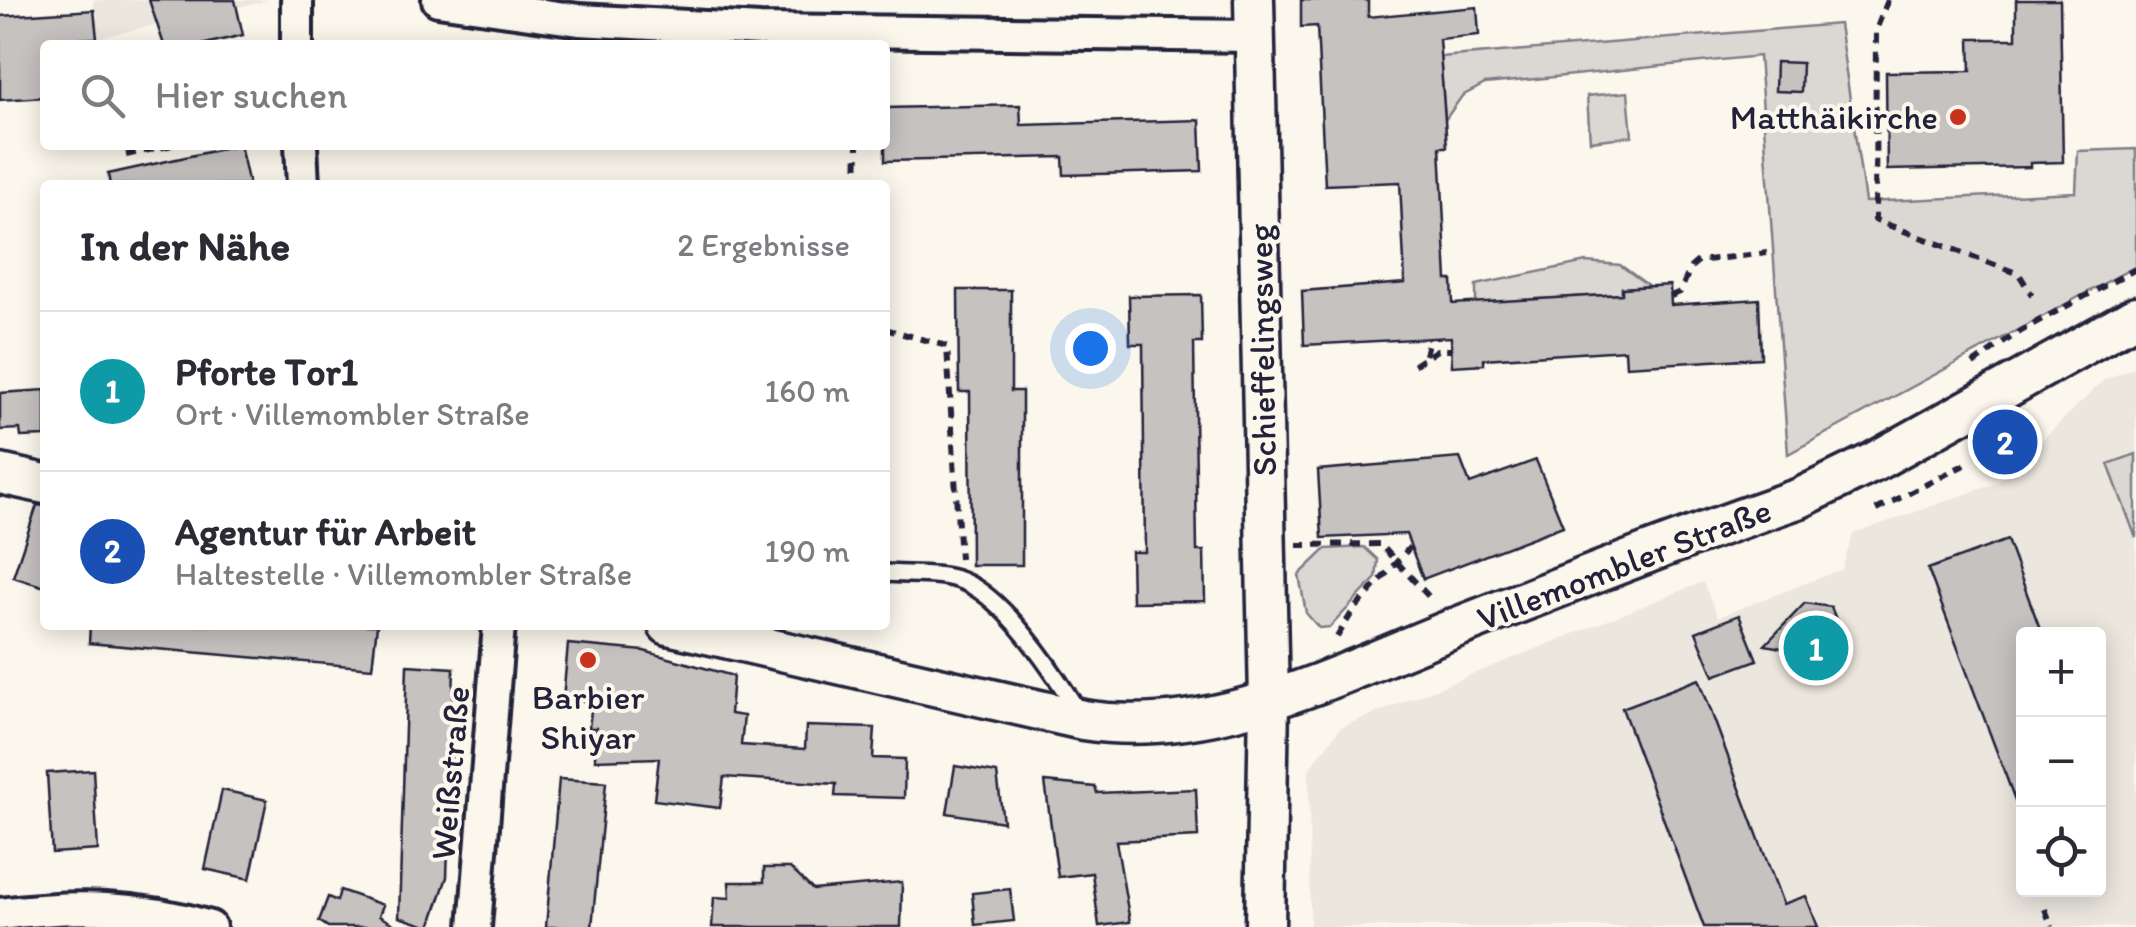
<!DOCTYPE html>
<html lang="de">
<meta charset="utf-8">
<style>
body{margin:0;font-family:Itim,sans-serif;background:#f7f7f7;color:#2b2b33}
.controls{position:absolute;right:30px;bottom:30px;display:grid;overflow:hidden;border-radius:10px;box-shadow:0 5px 25px #0003}
.controls button{width:90px;height:90px;display:grid;place-items:center;padding:0;border:0;border-bottom:2px solid #e1e1e2;background:#fff;color:#2b2b33;font:50px sans-serif}
.you{position:absolute;left:1090px;top:348px;width:35px;height:35px;margin:-25px;border:8px solid #fff;border-radius:50%;background:#1a73e8;box-shadow:0 0 0 15px #1a73e833}
.badge{display:grid;place-items:center;width:65px;height:65px;border-radius:50%;background:#0f766e;color:#fff;font-size:32px;font-weight:700}
.pin{position:absolute;translate:-50% -50%;border:5px solid #fff;box-shadow:0 2px 10px #0006}
.list{margin:0;padding:0;list-style:none}
h2{display:flex;justify-content:space-between;align-items:center;height:130px;margin:0;padding:0 40px;font-size:42px}
h2 small{font-size:32px;font-weight:400;color:#7c7c81}
.list li{display:grid;grid-template-columns:65px 1fr auto;gap:30px;align-items:center;box-sizing:border-box;height:160px;padding:0 40px;border-top:2px solid #e1e1e2}
.list b{display:block;font-size:38px;white-space:nowrap}
.list p{margin:0;font-size:32px;white-space:nowrap;color:#7c7c81}
.list em{font-size:32px;font-style:normal;color:#7c7c81}
.icon{flex:none;width:55px;height:55px;fill:none;stroke:currentColor;stroke-width:2;stroke-linecap:round;stroke-linejoin:round}
.map{position:relative;flex:none;width:2136px;height:927px;overflow:hidden}
.search{position:absolute;background:#fff;box-shadow:0 5px 25px #0003;left:40px;top:40px;width:850px;height:110px;display:flex;align-items:center;gap:25px;box-sizing:border-box;padding:0 35px;border-radius:10px;color:#7c7c81;font-size:38px}
.panel{position:absolute;background:#fff;box-shadow:0 5px 25px #0003;left:40px;top:180px;width:850px;height:450px;border-radius:10px}
.map>svg:first-child{display:block}
.built{fill:#ebe7df;fill-rule:evenodd}
.green{fill:#dbd8d3;stroke:#7e7d87;stroke-width:2.5}
.building{fill:#c6c2c0;stroke:#22223b;stroke-width:2.5}
.lines{fill:none;stroke-linecap:round;stroke-linejoin:round}
.service-casing{stroke:#22223b;stroke-width:22}
.minor-casing{stroke:#22223b;stroke-width:38}
.tertiary-casing{stroke:#22223b;stroke-width:45}
.path{stroke:#22223b;stroke-width:6;stroke-dasharray:10 8;stroke-linecap:butt}
.service{stroke:#fbf7ec;stroke-width:15}
.minor{stroke:#fbf7ec;stroke-width:30}
.tertiary{stroke:#fbf7ec;stroke-width:38}
.poi-dot{fill:#c8321e;stroke:#fbf7ec;stroke-width:4}
.labels{text-anchor:middle;stroke-width:8;stroke-linejoin:round;paint-order:stroke}
.poi-label{font-size:35px;fill:#22223b;stroke:#fbf7ec;text-anchor:end}
.street-label{font-size:35px;fill:#22223b;stroke:#fbf7ec}
</style>
<div class="map">
<svg width="2136" height="927" viewBox="0 0 2136 927">
<rect width="100%" height="100%" fill="#fbf7ec"/>
<filter id="ink" filterUnits="userSpaceOnUse"><feTurbulence type="fractalNoise" baseFrequency=".01" numOctaves="2"/><feDisplacementMap in="SourceGraphic" scale="20" xChannelSelector="R" yChannelSelector="G"/><feConvolveMatrix kernelMatrix="1 2 1 2 8 2 1 2 1" color-interpolation-filters="sRGB"/></filter>
<g filter="url(#ink)">
<g class="built">
<path d="M93 0H270L97 38Z"/>
<path d="M2136 367V927H1310L1309 769 1341 727 1703 582 1718 617 1842 569 1853 534 1997 483 2104 380ZM2024 634H2098V890H2024Z"/>
</g>
<g class="green">
<path d="M1839 24 1865 202 2076 192 2078 151 2136 149V266L1788 454 1759 56 1485 84 1462 96 1445 120 1440 57Z"/>
<path d="M1628 92 1632 136 1590 141 1587 96Z"/>
<path d="M1586 262 1620 265 1649 286 1622 288V294L1476 303V285Z"/>
<path d="M2136 454V538L2108 464Z"/>
<path d="M1364 547 1378 560 1376 578 1330 627 1319 628 1306 613 1299 575 1326 549Z"/>
</g>
<g class="building">
<path d="M149 0H235L243 35 201 45H164Z"/>
<path d="M1301 0H1368V17L1477 7 1479 35 1439 39 1447 147H1440L1447 280H1452L1453 304 1622 294V288L1670 285 1671 305 1759 299 1761 358 1626 366 1625 350 1484 359V364L1452 366 1451 337 1304 345 1302 291 1405 283 1400 182 1325 185 1317 26 1301 27Z"/>
<path d="M2016 0H2060L2063 162 2030 163V167L1887 170 1886 72 1971 71 1970 39H2016Z"/>
<path d="M94 10 97 38 45 41V97L0 100V16Z"/>
<path d="M1776 62 1802 63 1801 92 1775 91Z"/>
<path d="M1020 105 1021 125 1200 120 1202 171 1064 175 1063 157 885 161V108Z"/>
<path d="M240 145 249 185H110L108 174Z"/>
<path d="M958 290H1011V391H1022V565H971L970 392H959Z"/>
<path d="M1201 295 1202 343H1194L1197 551H1204L1205 601 1132 602 1131 552H1145L1143 344H1130L1129 296Z"/>
<path d="M45 390V436L21 437 20 429 0 430V393Z"/>
<path d="M1460 458 1470 484 1536 460 1563 526 1423 579 1406 534 1322 538 1318 470Z"/>
<path d="M37 505 45 506V587L13 577Z"/>
<path d="M2007 540 2042 634H2024L2021 816 1928 569Z"/>
<path d="M1805 603 1831 607 1842 635 1826 656 1765 645Z"/>
<path d="M1739 615 1757 660 1714 676 1696 632Z"/>
<path d="M90 625H377L372 668 89 643Z"/>
<path d="M568 644 644 651 733 676 730 714 744 716 741 745 805 749 806 726 875 728 873 758 905 759 904 798 835 796 836 784 724 777 720 808 654 800 659 758 595 760 596 728H589L592 702 563 699Z"/>
<path d="M407 665 454 668 447 877 430 927 399 917Z"/>
<path d="M1699 679 1783 904 1806 896 1818 927H1704L1622 708Z"/>
<path d="M955 766 997 773 1003 822 947 813Z"/>
<path d="M93 770 98 850 52 853 47 773Z"/>
<path d="M559 779 606 782 592 927H546Z"/>
<path d="M1045 782 1095 787 1097 793 1196 789 1198 837 1116 841 1130 922 1099 926 1092 873 1058 877Z"/>
<path d="M222 790 267 800 250 879 205 869Z"/>
<path d="M764 868H790L813 890 902 882 901 927H712L714 897 730 898 729 882H764Z"/>
<path d="M1010 889 1014 921 975 925 972 893Z"/>
<path d="M340 890 383 905 379 916 399 927H328L319 921 328 897 337 901Z"/>
</g>
<g class="lines">
<defs>
<path id="service" d="M885 573C908 575 941 572 962 581 1006 598 1055 674 1079 713"/>
<g id="minor">
<path d="M438 0 579 20 760 30 1255 36"/>
<path d="M297 45V0"/>
<path d="M301 145 303 185"/>
<path d="M0 914C73 905 139 905 210 927"/>
<path d="M475 927 499 625"/>
</g>
<g id="tertiary">
<path d="M1254 0 1269 700 1265 927"/>
<path d="M0 474 45 484"/>
<path d="M668 625 1083 720C1213 741 1340 673 1460 626 1573 582 1685 537 1800 498L1874 462 2136 316"/>
</g>
</defs>
<use href="#service" class="service-casing"/>
<use href="#minor" class="minor-casing"/>
<use href="#tertiary" class="tertiary-casing"/>
<g class="path">
<path d="M1888 0 1876 30 1875 220 2019 274 2032 295"/>
<path d="M126 155 173 145"/>
<path d="M857 185 858 145"/>
<path d="M1671 296 1680 292 1691 267 1698 261 1767 253"/>
<path d="M885 329 947 346 960 559"/>
<path d="M1425 355 1429 339"/>
<path d="M1973 364 2020 331 2136 269"/>
<path d="M1414 365 1437 350H1451"/>
<path d="M1876 510 1966 464"/>
<path d="M1297 545 1380 544 1431 599"/>
<path d="M1337 637 1353 611 1410 547"/>
<path d="M2045 909 2052 927"/>
</g>
<use href="#service" class="service"/>
<use href="#minor" class="minor"/>
<use href="#tertiary" class="tertiary"/>
</g>
</g>
<g class="poi-dot">
<circle cx="1958" cy="117" r="10"/>
<circle cx="588" cy="660" r="10"/>
</g>
<g class="labels">
<g class="poi-label">
<text x="1938" y="129">Matthäikirche</text>
<text x="588" y="709" text-anchor="middle">Barbier<tspan x="588" dy="40">Shiyar</tspan></text>
</g>
<g class="street-label">
<text transform="translate(1262 350) rotate(-91)" y="12">Schieffelingsweg</text>
<text transform="translate(1624 564) rotate(-21)" y="12">Villemombler Straße</text>
<text transform="translate(450 773) rotate(-85)" y="12">Weißstraße</text>
</g>
</g>
</svg>
<div class="controls">
<button>+</button>
<button>−</button>
<button><svg class="icon" aria-label="locate" viewBox="0 0 24 24"><circle cx="12" cy="12" r="6"/><path d="M12 2v4M12 18v4M2 12h4M18 12h4"/></svg></button>
</div>
<div class="you"></div>
<div class="pin badge" style="left:1816px;top:648px;background:#0f9aa8">1</div>
<div class="pin badge" style="left:2005px;top:442px;background:#1a4fb4">2</div>
<div class="search"><svg class="icon" aria-label="search" viewBox="0 0 24 24"><circle cx="10" cy="10" r="6"/><path d="M15 15l6 6"/></svg>Hier suchen</div>
<section class="panel">
<h2>In der Nähe<small>2 Ergebnisse</small></h2>
<ul class="list">
<li><span class="badge" style="background:#0f9aa8">1</span><div><b>Pforte Tor1</b><p>Ort · Villemombler Straße</p></div><em>160 m</em></li>
<li><span class="badge" style="background:#1a4fb4">2</span><div><b>Agentur für Arbeit</b><p>Haltestelle · Villemombler Straße</p></div><em>190 m</em></li>
</ul>
</section>
</div>
